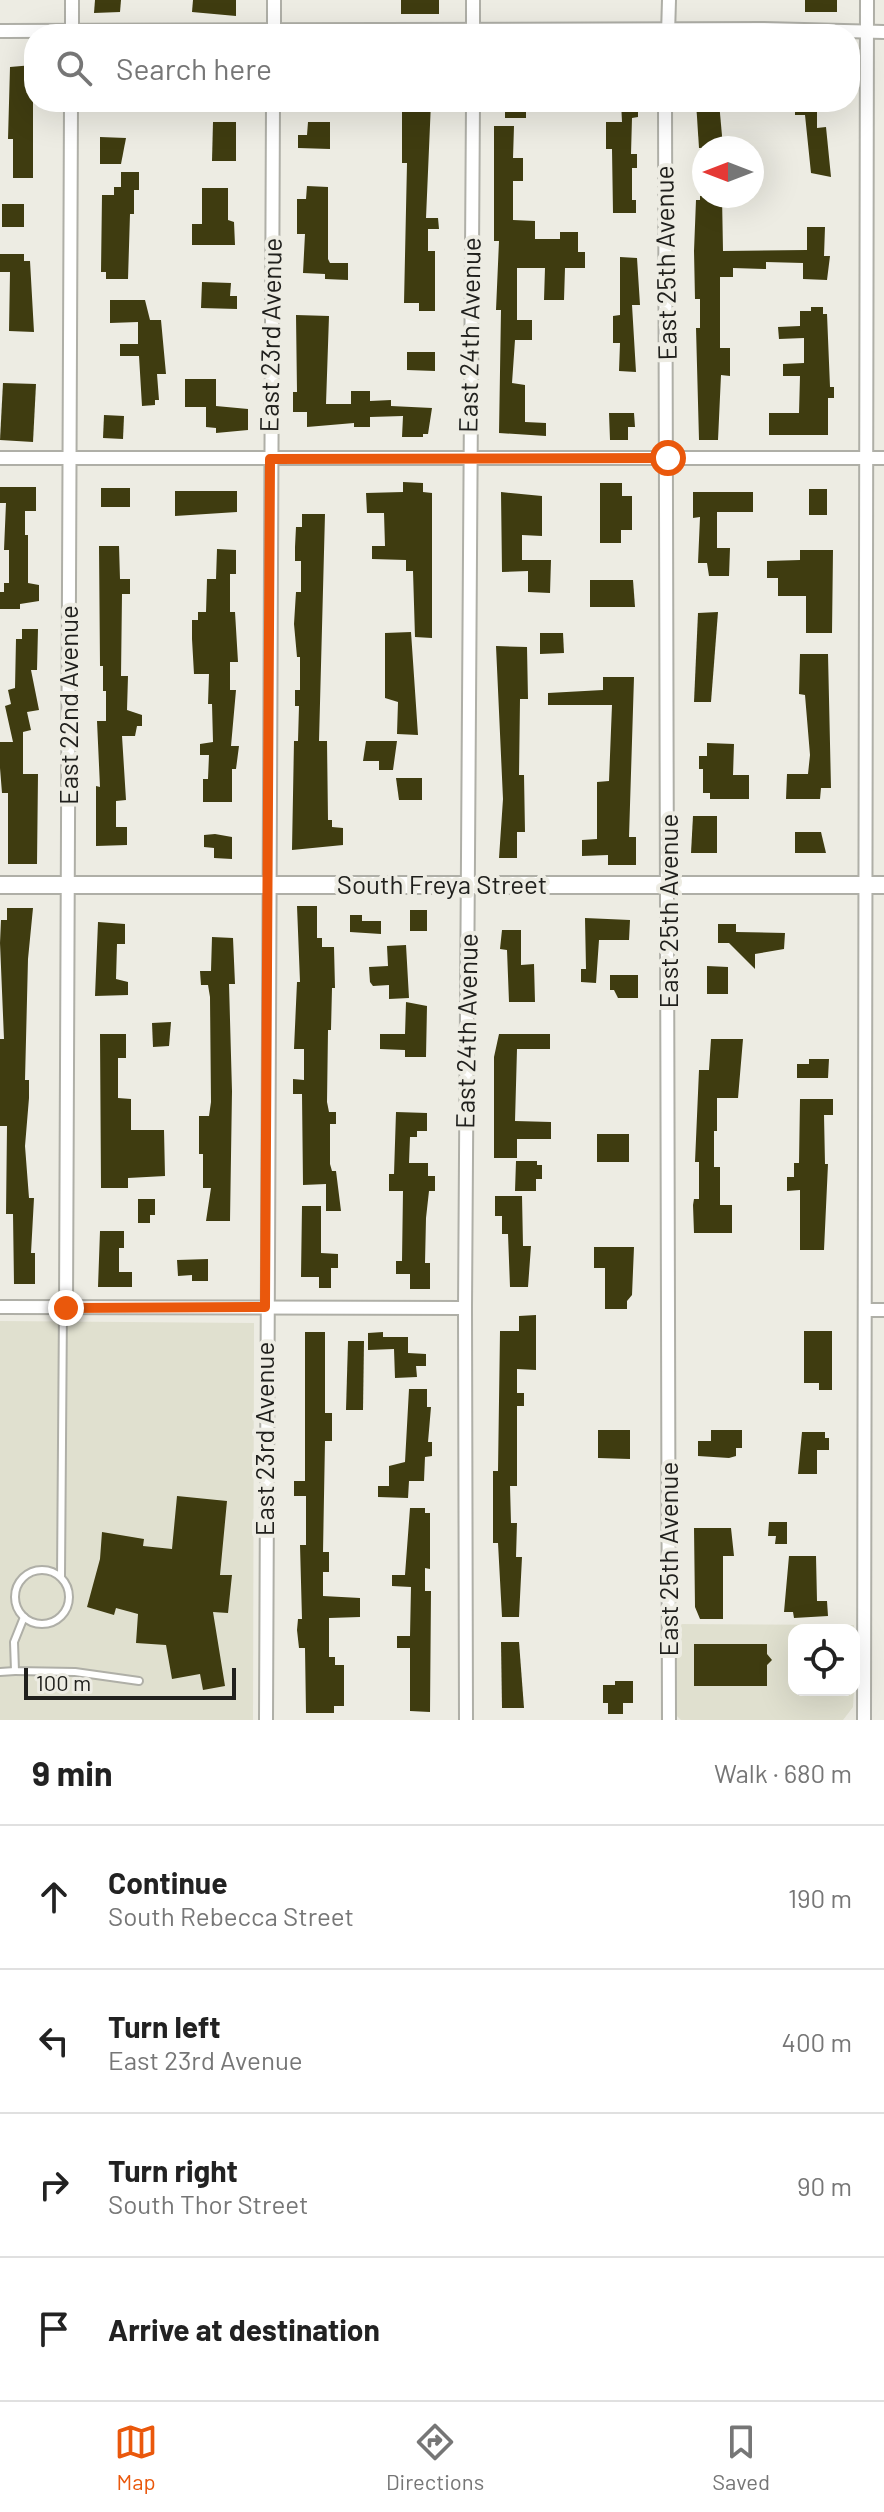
<!DOCTYPE html>
<meta charset="utf-8">
<style>
body{margin:0;font-family:Barlow,sans-serif;background:#f6f6f6;color:#222}
.controls{position:absolute;right:24px;bottom:24px;display:grid;overflow:hidden;border-radius:16px;box-shadow:0 8px 32px #0002}
.controls button{width:72px;height:72px;display:grid;place-items:center;padding:0;border:0;border-bottom:2px solid #e0e0e0;background:#fff;color:#222;font:40px sans-serif}
.compass{position:absolute;left:692px;top:136px;width:72px;height:72px;border-radius:50%;background:#fff;box-shadow:0 8px 32px #0002;rotate:270deg}
.scale{position:absolute;left:24px;bottom:20px;width:212px;box-sizing:border-box;padding-left:8px;border:4px solid #20201d;border-top:0;font-size:22px;line-height:28px;white-space:nowrap;color:#20201d;-webkit-text-stroke:6px #edece3;paint-order:stroke}
.stop{position:absolute;width:24px;height:24px;margin:-18px;border:6px solid #ea580c;border-radius:50%;background:#fff}
.stop.end{background:#ea580c;border-color:#fff;box-shadow:0 2px 8px #0008}
.list{margin:0;padding:0;list-style:none}
h2{display:flex;justify-content:space-between;align-items:center;height:104px;margin:0;padding:0 32px;font-size:34px}
h2 small{font-size:26px;font-weight:400;color:#767676}
.list li{display:grid;grid-template-columns:52px 1fr auto;gap:24px;align-items:center;box-sizing:border-box;height:144px;padding:0 32px;border-top:2px solid #e0e0e0}
.list b{display:block;font-size:30px;white-space:nowrap}
.list p{margin:0;font-size:26px;white-space:nowrap;color:#767676}
.list em{font-size:26px;font-style:normal;color:#767676}
.icon{flex:none;width:44px;height:44px;fill:none;stroke:currentColor;stroke-width:2;stroke-linecap:round;stroke-linejoin:round}
.map{position:relative;flex:none;width:884px;height:1720px;overflow:hidden}
.search{position:absolute;background:#fff;box-shadow:0 8px 32px #0002;left:24px;right:24px;top:24px;height:88px;display:flex;align-items:center;gap:20px;box-sizing:border-box;padding:0 28px;border-radius:32px;color:#767676;font-size:30px}
.sheet{height:680px;background:#fff}
nav{display:flex;justify-content:space-around;align-items:center;box-sizing:border-box;height:112px;border-top:2px solid #e0e0e0;background:#fff;font-size:22px;color:#767676}
nav a{display:grid;justify-items:center;gap:4px}
nav .on{color:#ea580c}
.map>svg:first-child{display:block}
.built{fill:#e0e0cf}
.building{fill:#3f3c10}
.lines{fill:none;stroke-linecap:round;stroke-linejoin:round}
.lane-casing{stroke:#afafa7;stroke-width:10}
.street-casing{stroke:#afafa7;stroke-width:16}
.secondary-casing{stroke:#afafa7;stroke-width:20}
.lane{stroke:#fff;stroke-width:6}
.street{stroke:#fff;stroke-width:12}
.secondary{stroke:#fff;stroke-width:16}
.route{stroke:#ea580c;stroke-width:10}
.labels{text-anchor:middle;stroke-width:8;stroke-linejoin:round;paint-order:stroke}
.street-label{font-size:26px;fill:#20201d;stroke:#edece3}
</style>
<div class="map">
<svg width="884" height="1720" viewBox="0 0 884 1720">
<rect width="100%" height="100%" fill="#edece3"/>
<g class="built">
<path d="M0 1321 254 1323 253 1720H0Z"/>
<path d="M674 1624 854 1625V1630H794V1690H854L853 1707 843 1720H681L674 1713Z"/>
</g>
<g class="building">
<path d="M95 0H121L120 12 94 13Z"/>
<path d="M193 0H236V16L192 12Z"/>
<rect x="401" y="0" width="38" height="14"/>
<rect x="805" y="0" width="32" height="12"/>
<path d="M33 65V178H13V139H8L10 67Z"/>
<path d="M402 102H431L426 218H438L439 229H428V251H435V311H419V303H404L407 163H402Z"/>
<rect x="505" y="102" width="21" height="16"/>
<path d="M621 102H638V117L632 118 631 154H637V168H632V200H636V213H613L612 149H606V122H622Z"/>
<path d="M696 102H719L723 147 699 148Z"/>
<path d="M795 102H817V128L826 127 831 177 811 173 805 115H795Z"/>
<path d="M213 122H236V161H212Z"/>
<path d="M308 122H330V149L298 148V135H307Z"/>
<path d="M494 126H514L513 158H523V181H513V220L535 221V239H560V232H578V252H585V268H565L564 300H544L545 268H517V320H532V340H515L512 383 525 385V422L546 423V436L499 433 501 310H496L499 241H494Z"/>
<path d="M100 137 126 138 121 164H100Z"/>
<path d="M121 172H139V190H134V214H130L128 279H106V272H101L102 195H114V187H121Z"/>
<path d="M307 186 328 187V259L330 263H348V280L325 279V274L303 273 305 234H297V199H306Z"/>
<path d="M202 188H228V220L234 222 235 245H192V224H202Z"/>
<path d="M700 196H722L723 251 807 250V227H825L824 256H830L827 280 803 279V263L766 262V269L733 268V277H720V348H730V376L721 375 718 440H699L696 328H700V299H695L694 251 696 200H700Z"/>
<rect x="2" y="204" width="22" height="23"/>
<path d="M0 254H24V261H30L34 332 9 331 10 272H0Z"/>
<path d="M620 257 637 258 640 305H632L636 372 619 371 620 343H613V316L620 315Z"/>
<path d="M202 282 231 283 230 296H237V309L201 308Z"/>
<path d="M110 300H145L150 320H161L166 374H157L159 400H155V405L142 406 139 356H120V344H138V322L110 323Z"/>
<path d="M811 307H823V314H827L830 387H834V398H828V435H769V413H799L800 376H783V364L804 363V338L779 339 778 327 800 326V311H811Z"/>
<path d="M296 315 329 316 326 404H351V391H370V401L391 400V406L432 408 428 434H423V437H402L403 416 370 417V427H354V423L307 427V412H293V392H297Z"/>
<path d="M407 352H435V371L407 370Z"/>
<path d="M185 379H216V406L248 409V430L216 433V428L206 427V407H185Z"/>
<path d="M3 383 36 384 33 442 0 440Z"/>
<path d="M609 413H634L635 427H628V440H610Z"/>
<path d="M104 415 124 416 123 439 103 438Z"/>
<path d="M403 482 423 483V492L432 493V638L415 637 413 571H406V560L372 559V546H385L384 513H367L366 493 403 492Z"/>
<path d="M600 483H622V496H632V530H621V543H600Z"/>
<path d="M0 487H36V511H25V535H28V583L39 585V601L20 604V609H0V592H4V583H9V550H4L6 503H0Z"/>
<rect x="101" y="488" width="29" height="19"/>
<rect x="809" y="489" width="18" height="26"/>
<path d="M175 491H237V512L175 516Z"/>
<path d="M501 492 542 496V536L522 535V560H551L550 593 528 592V571L502 572Z"/>
<path d="M693 492H753V512H717V548H730L729 576H709L707 563H698L700 517 693 518Z"/>
<path d="M302 514H325L319 741H327L328 820H332V827L343 828V845L292 850 294 741H298L299 706H295V690H300V657H297L294 624 296 592H301V561H295V547L296 527H302Z"/>
<path d="M99 546H119L120 579H130V594H122L121 676H128L127 710 142 715V726H137L135 736H122L126 800 116 801V827H127V845L96 846V786L100 787 97 721H106V691H103V666H100Z"/>
<path d="M217 549 236 550V574H230V612H235L238 662H230V690H236L231 746H239L236 769H232V802H203V779H208L209 755H200V744L213 742 212 704H208L209 674H194L192 639V620H198V612H206L207 579H216Z"/>
<path d="M800 550H833L832 633H806V596H778V578H767V561L800 560Z"/>
<path d="M590 580H633L635 607H590Z"/>
<path d="M718 612 711 702H694L698 613Z"/>
<path d="M22 629H38L37 670H31L39 710 27 712 31 730 23 732V774H38L37 864H8V793H2L0 768V742H13L5 706 11 704 8 690 15 688 16 639H22Z"/>
<path d="M411 632 418 735 397 734 398 702 385 698V633Z"/>
<path d="M540 633H563L564 653 540 654Z"/>
<path d="M496 646 527 647 528 699H520L519 775H524L525 832H517V858H499L503 799Z"/>
<path d="M800 654H828L831 788H821L820 799H786L787 774H808L810 755 805 695 799 694Z"/>
<path d="M603 677H634L629 837H636V865H608V855L582 856V840L597 839V782L609 781 612 705H548V693L603 690Z"/>
<path d="M366 741H397L393 770H379V761H363Z"/>
<path d="M707 743 734 744 733 775H749V799H710V793H703V769H699V756H707Z"/>
<path d="M396 778H422V800H399Z"/>
<path d="M693 816H717V853H691Z"/>
<path d="M795 832H821L826 853H795Z"/>
<path d="M215 834 232 837V859L214 858V848L204 847V835Z"/>
<path d="M297 906H317V938H322V947H334L335 988H332L331 1030H328L327 1102 329 1112H336V1124H330V1164L332 1171H336L341 1211H326V1184L303 1185 302 1094H293V1079L304 1080V1049H294L297 982H300Z"/>
<path d="M7 908H33L28 959 25 1080H29V1098L25 1146 29 1198H34L31 1253H35V1284H14L13 1214H6L7 1126H0V1039H4L0 943 1 920H7Z"/>
<rect x="410" y="910" width="17" height="21"/>
<path d="M350 915H362V921H381V934L350 932Z"/>
<path d="M585 918 630 920 629 940H599L596 983 581 982V969H586Z"/>
<path d="M98 922 125 924V944H117L116 979 128 982V995L95 996Z"/>
<path d="M718 924H736V932L785 933 784 949 755 954V969L729 943H718Z"/>
<path d="M502 930H521V965L534 964 535 1002H509L507 950 500 949Z"/>
<path d="M212 937 233 938 235 984H229L232 1091 230 1221H206L211 1188H203V1154H199V1116H209L211 1102 210 997 208 985H201L200 971H211Z"/>
<path d="M406 945 409 998 389 999V985L373 986 370 982 369 967 388 966 387 946Z"/>
<path d="M707 966 728 967V994H707Z"/>
<path d="M610 975H638V998H618L614 990H610Z"/>
<path d="M406 1002 427 1006 426 1057H405V1050L380 1049V1034H405Z"/>
<path d="M171 1022 169 1046 153 1047 152 1023Z"/>
<path d="M100 1034H126V1058H118V1098L131 1099V1130H164L165 1176 128 1178V1188H101Z"/>
<path d="M499 1034H550V1049H517L515 1121 551 1122V1139H517V1158H494V1057Z"/>
<path d="M711 1039H743L738 1098H717V1131H714V1167H720V1205H732V1233H694L693 1205 694 1199H699V1162H695L699 1070H709Z"/>
<path d="M809 1059H829L828 1078H797V1064H809Z"/>
<path d="M800 1099H833V1115H824L825 1164H828L824 1250H800V1190L787 1191V1177H794V1163H799Z"/>
<path d="M396 1112 427 1113V1131H417V1137H410L409 1163H428V1176H435V1191H429L426 1218 425 1263H430V1289H410V1274H396V1261H402L403 1191H389V1174H394Z"/>
<rect x="597" y="1134" width="32" height="28"/>
<path d="M516 1161H537V1165H542V1179H536V1191H515Z"/>
<path d="M495 1196H522L523 1246H531L528 1287H510L508 1234H502V1216H495Z"/>
<path d="M138 1199H155V1215H150V1223H138Z"/>
<path d="M302 1206H321V1253L338 1254V1268H331V1288H319V1277H301Z"/>
<path d="M100 1231H124V1248H119V1272H132V1287H98Z"/>
<path d="M594 1247H634L632 1295 627 1301V1309H605V1268H594Z"/>
<path d="M208 1259V1281H192V1275L178 1276 177 1260Z"/>
<path d="M536 1315V1370L517 1369V1393H524V1406H517V1486H510L511 1523H517L516 1557H522L519 1617H502L498 1543H493V1471H498L500 1331H519V1316Z"/>
<path d="M804 1331H832V1390H819V1383H804Z"/>
<path d="M305 1332H325V1413H332V1441H325L324 1496 323 1552H329V1572H323V1596L360 1598V1617L329 1618V1657H335V1665H344V1706H334V1713H306L305 1648H299L297 1630 298 1619H302L300 1545H306V1496H294V1481H305Z"/>
<path d="M383 1332V1337H408V1353L426 1354V1366H416L417 1377 395 1378 394 1349 368 1350V1333Z"/>
<path d="M348 1341H364L363 1410H346Z"/>
<path d="M409 1389H427V1407H431L428 1442H432V1456L425 1457 424 1481H409L408 1498 378 1497V1486H389V1466L405 1462Z"/>
<path d="M598 1430H630V1459L598 1458Z"/>
<path d="M711 1430H742V1448H736V1456L729 1458 698 1456V1441H711Z"/>
<path d="M802 1432H825V1438H829V1450H817V1474H798Z"/>
<path d="M177 1496 227 1501 220 1575H232L228 1613 213 1612 225 1686 203 1690 200 1674 172 1679 166 1645 136 1643 138 1614 116 1608 114 1615 87 1607 100 1559 102 1532 144 1539 143 1546 172 1549Z"/>
<path d="M410 1508H425V1513H430V1569L425 1568V1591H431L430 1712 410 1711V1648H397V1636H410L411 1587 392 1586V1575H405Z"/>
<path d="M769 1522H787V1544H775L776 1536H768Z"/>
<path d="M694 1528H731L734 1556H723V1619H700L695 1607Z"/>
<path d="M789 1556H816L817 1601H827L828 1616 794 1618 793 1612H784Z"/>
<path d="M501 1642H519L524 1708H502Z"/>
<path d="M694 1644H767V1654L772 1660 767 1665V1686H694Z"/>
<path d="M615 1681H633V1703H623V1714H608V1703H603V1685H615Z"/>
</g>
<g class="lines">
<defs>
<g id="lane">
<circle cx="42" cy="1597" r="27"/>
<path d="M61 1577 63 1308"/>
<path d="M24 1617 14 1642 15 1671 75 1672 139 1681"/>
<path d="M0 1672 15 1671"/>
</g>
<g id="street">
<path d="M72 0V34"/>
<path d="M274 0V34"/>
<path d="M473 0V34"/>
<path d="M0 31 764 29 884 32"/>
<path d="M668 34 669 0"/>
<path d="M665 102 669 1720"/>
<path d="M0 458H884"/>
<path d="M0 1307 465 1308"/>
<path d="M66 1308 71 102"/>
<path d="M865 1310H884"/>
<path d="M266 1720 273 102"/>
<path d="M466 1720 465 1308 473 102"/>
<path d="M864 1720 867 0"/>
</g>
<path id="secondary" d="M0 885H884"/>
</defs>
<use href="#lane" class="lane-casing"/>
<use href="#street" class="street-casing"/>
<use href="#secondary" class="secondary-casing"/>
<use href="#lane" class="lane"/>
<use href="#street" class="street"/>
<use href="#secondary" class="secondary"/>
</g>
<g class="lines">
<path class="route" d="M66 1308 265 1307 270 459 668 458"/>
</g>
<g class="labels">
<g class="street-label">
<text transform="translate(666 263) rotate(-91)" y="9">East 25th Avenue</text>
<text transform="translate(271 335) rotate(-89)" y="9">East 23rd Avenue</text>
<text transform="translate(470 335) rotate(-89)" y="9">East 24th Avenue</text>
<text transform="translate(69 705) rotate(-90)" y="9">East 22nd Avenue</text>
<text x="442" y="894">South Freya Street</text>
<text transform="translate(669 911) rotate(-90)" y="9">East 25th Avenue</text>
<text transform="translate(467 1031) rotate(-89)" y="9">East 24th Avenue</text>
<text transform="translate(265 1439) rotate(-90)" y="9">East 23rd Avenue</text>
<text transform="translate(669 1559) rotate(-90)" y="9">East 25th Avenue</text>
</g>
</g>
</svg>
<div class="controls">
<button><svg class="icon" aria-label="locate" viewBox="0 0 24 24"><circle cx="12" cy="12" r="6"/><path d="M12 2v4M12 18v4M2 12h4M18 12h4"/></svg></button>
</div>
<svg class="compass" viewBox="-18 -18 36 36"><path d="M0-13l5 13h-10z" fill="#e53935"/><path d="M0 13l5-13h-10z" fill="#767676"/></svg>
<div class="scale">100 m</div>
<div class="stop" style="left:668px;top:458px"></div>
<div class="stop end" style="left:66px;top:1308px"></div>
<div class="search"><svg class="icon" aria-label="search" viewBox="0 0 24 24"><circle cx="10" cy="10" r="6"/><path d="M15 15l6 6"/></svg>Search here</div>
</div>
<section class="sheet">
<h2>9 min<small>Walk · 680 m</small></h2>
<ul class="list">
<li><svg class="icon" aria-label="ahead" viewBox="0 0 24 24"><path d="M12 20V5M6 11l6-6 6 6"/></svg><div><b>Continue</b><p>South Rebecca Street</p></div><em>190 m</em></li>
<li><svg class="icon" aria-label="left" viewBox="0 0 24 24"><path d="M17 20v-9H6M10 6l-5 5 5 5"/></svg><div><b>Turn left</b><p>East 23rd Avenue</p></div><em>400 m</em></li>
<li><svg class="icon" aria-label="right" viewBox="0 0 24 24"><path d="M7 20v-9h11M14 6l5 5-5 5"/></svg><div><b>Turn right</b><p>South Thor Street</p></div><em>90 m</em></li>
<li><svg class="icon" aria-label="arrive" viewBox="0 0 24 24"><path d="M6 21V4h12l-3 4 3 4H6"/></svg><div><b>Arrive at destination</b></div></li>
</ul>
</section>
<nav>
<a class="on"><svg class="icon" aria-label="map" viewBox="0 0 24 24"><path d="M3 6l6-2 6 2 6-2v14l-6 2-6-2-6 2zM9 4v14M15 6v14"/></svg>Map</a>
<a><svg class="icon" aria-label="directions" viewBox="0 0 24 24"><path d="M12 3l9 9-9 9-9-9zM9 14v-3h6M13 9l2 2-2 2"/></svg>Directions</a>
<a><svg class="icon" aria-label="saved" viewBox="0 0 24 24"><path d="M7 4h10v16l-5-4-5 4z"/></svg>Saved</a>
</nav>
